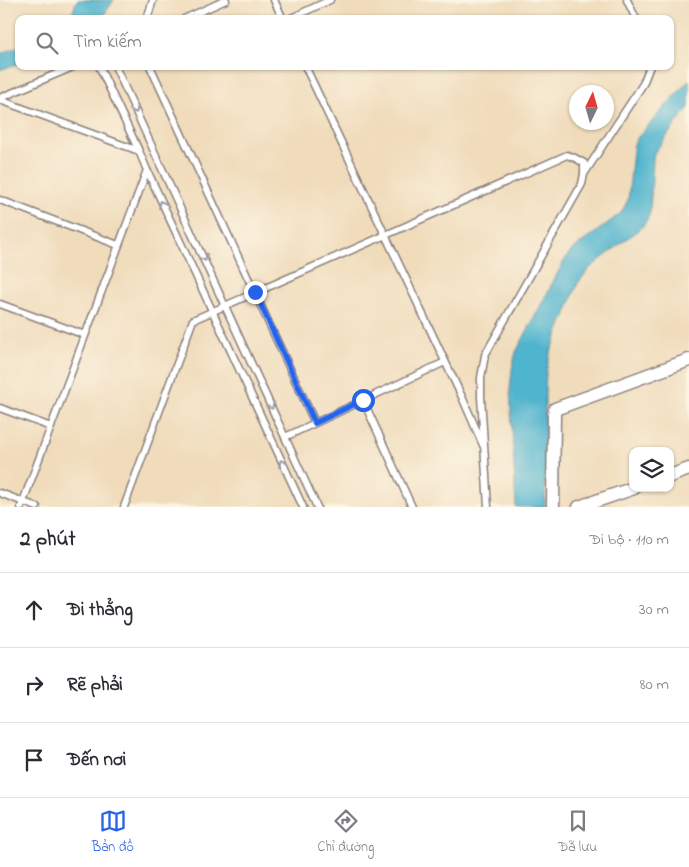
<!DOCTYPE html>
<html lang="vi">
<meta charset="utf-8">
<style>
body{margin:0;font-family:"Indie Flower",sans-serif;background:#f7f7f7;color:#2b2b33}
.controls{position:absolute;right:15px;bottom:15px;display:grid;overflow:hidden;border-radius:10px;box-shadow:0 1px 4px #0004}
.controls button{width:45px;height:45px;display:grid;place-items:center;padding:0;border:0;border-bottom:1px solid #e1e1e2;background:#fff;color:#2b2b33;font:25px sans-serif}
.compass{position:absolute;left:569px;top:85px;width:45px;height:45px;border-radius:50%;background:#fff;box-shadow:0 1px 4px #0004;rotate:5deg}
.stop{position:absolute;width:15px;height:15px;margin:-11px;border:4px solid #2563eb;border-radius:50%;background:#fff}
.stop.end{background:#2563eb;border-color:#fff;box-shadow:0 1px 5px #0008}
.list{margin:0;padding:0;list-style:none}
h2{display:flex;justify-content:space-between;align-items:center;height:65px;margin:0;padding:0 20px;font-size:21px}
h2 small{font-size:16px;font-weight:400;color:#7c7c81}
.list li{display:grid;grid-template-columns:32px 1fr auto;gap:15px;align-items:center;box-sizing:border-box;height:75px;padding:0 20px;border-top:1px solid #e1e1e2}
.list b{display:block;font-size:19px;white-space:nowrap}
.list em{font-size:16px;font-style:normal;color:#7c7c81}
.icon{flex:none;width:28px;height:28px;fill:none;stroke:currentColor;stroke-width:2;stroke-linecap:round;stroke-linejoin:round}
.map{position:relative;flex:none;width:689px;height:507px;overflow:hidden}
.search{position:absolute;background:#fff;box-shadow:0 1px 4px #0004;left:15px;right:15px;top:15px;height:55px;display:flex;align-items:center;gap:12px;box-sizing:border-box;padding:0 18px;border-radius:10px;color:#7c7c81;font-size:19px}
.sheet{height:290px;background:#fff}
nav{display:flex;justify-content:space-around;align-items:center;box-sizing:border-box;height:70px;border-top:1px solid #e1e1e2;background:#fff;font-size:14px;color:#7c7c81}
nav a{display:grid;justify-items:center;gap:2px}
nav .on{color:#2563eb}
.map>svg:first-child{display:block}
.water{fill:#4fb4ce;stroke:#386b84}
.lines{fill:none;stroke-linecap:round;stroke-linejoin:round}
.service-casing{stroke:#897f7b;stroke-width:9}
.minor-casing{stroke:#897f7b;stroke-width:15}
.service{stroke:#fff;stroke-width:6}
.minor{stroke:#fff;stroke-width:12}
.oneway{stroke:#9c9ca7}
.route{stroke:#2563eb;stroke-width:6}
</style>
<div class="map">
<svg width="689" height="507" viewBox="0 0 689 507">
<rect width="100%" height="100%" fill="#fcf5e5"/>
<filter id="ink" filterUnits="userSpaceOnUse"><feTurbulence type="fractalNoise" baseFrequency=".02" numOctaves="2"/><feDisplacementMap in="SourceGraphic" scale="10" xChannelSelector="R" yChannelSelector="G"/><feConvolveMatrix kernelMatrix="1 2 1 2 8 2 1 2 1" color-interpolation-filters="sRGB"/></filter>
<filter id="wash" filterUnits="userSpaceOnUse"><feTurbulence type="fractalNoise" baseFrequency=".0096" numOctaves="4" result="noise"/><feDisplacementMap in="SourceGraphic" scale="20" xChannelSelector="R" yChannelSelector="G"/><feGaussianBlur stdDeviation="1.12" result="paint"/><feColorMatrix in="noise" values="0 0 0 0 0 0 0 0 0 0 0 0 0 0 0 0 0 1.4 0 .05"/><feComposite in="paint" operator="in"/></filter>
<g filter="url(#wash)">
<rect width="100%" height="100%" fill="#f0dcbb"/>
<g class="water">
<path d="M77 0H114L101 19H68L71 16Z"/>
<path d="M19 46V63L0 70V54Z"/>
<path d="M689 80V107L654 153 653 159 650 213 647 220 643 226 590 268 578 283 550 354 546 372 545 393V507H516L510 389 512 369 516 352 563 263 569 253 576 247 621 213 628 200 633 150 634 144 637 138Z"/>
</g>
</g>
<g filter="url(#ink)">
<g class="lines">
<defs>
<g id="service">
<path d="M274 0 283 19"/>
<path d="M627 0 636 19"/>
<path d="M147 19 153 0"/>
<path d="M184 19 226 0"/>
<path d="M289 19 330 0"/>
<path d="M99 66 139 151"/>
<path d="M115 66 317 507"/>
<path d="M150 66 315 423 445 362"/>
<path d="M305 66 462 397 483 445"/>
<path d="M0 98 75 66"/>
<path d="M0 100 139 151 147 170 21 507"/>
<path d="M147 170 303 507"/>
<path d="M584 174 643 84 650 66"/>
<path d="M0 200 118 245"/>
<path d="M0 304 85 335"/>
<path d="M363 400 412 507"/>
<path d="M0 408 51 427"/>
<path d="M285 437 315 423"/>
<path d="M0 493 37 507"/>
<path d="M124 507 193 320 567 155 575 158 584 163V174L582 184 485 355 481 378V397L488 507"/>
</g>
<g id="minor">
<path d="M670 476 689 469"/>
<path d="M553 507 554 414 555 409 689 360"/>
<path d="M579 507 634 488"/>
</g>
</defs>
<use href="#service" class="service-casing"/>
<use href="#minor" class="minor-casing"/>
<use href="#service" class="service"/>
<use href="#minor" class="minor"/>
</g>
<defs><path id="oneway-chevron" d="M-2-3.5L2.5 0L-2 3.5" fill="none" stroke-width="1.6" stroke-linecap="round" stroke-linejoin="round" transform="scale(1.25)"/></defs>
<g class="oneway">
<use href="#oneway-chevron" transform="translate(135 110) rotate(65)"/>
<use href="#oneway-chevron" transform="translate(162 204) rotate(-115)"/>
<use href="#oneway-chevron" transform="translate(204 258) rotate(65)"/>
<use href="#oneway-chevron" transform="translate(271 406) rotate(65)"/>
<use href="#oneway-chevron" transform="translate(282 463) rotate(-115)"/>
</g>
</g>
<g class="lines" filter="url(#ink)">
<path class="route" d="M255 292 315 423 363 400"/>
</g>
</svg>
<div class="controls">
<button><svg class="icon" aria-label="layers" viewBox="0 0 24 24"><path d="M12 4l9 5-9 5-9-5zM3 14l9 5 9-5"/></svg></button>
</div>
<svg class="compass" viewBox="-18 -18 36 36"><path d="M0-13l5 13h-10z" fill="#e53935"/><path d="M0 13l5-13h-10z" fill="#7c7c81"/></svg>
<div class="stop" style="left:363px;top:400px"></div>
<div class="stop end" style="left:255px;top:292px"></div>
<div class="search"><svg class="icon" aria-label="search" viewBox="0 0 24 24"><circle cx="10" cy="10" r="6"/><path d="M15 15l6 6"/></svg>Tìm kiếm</div>
</div>
<section class="sheet">
<h2>2 phút<small>Đi bộ · 110 m</small></h2>
<ul class="list">
<li><svg class="icon" aria-label="ahead" viewBox="0 0 24 24"><path d="M12 20V5M6 11l6-6 6 6"/></svg><div><b>Đi thẳng</b></div><em>30 m</em></li>
<li><svg class="icon" aria-label="right" viewBox="0 0 24 24"><path d="M7 20v-9h11M14 6l5 5-5 5"/></svg><div><b>Rẽ phải</b></div><em>80 m</em></li>
<li><svg class="icon" aria-label="arrive" viewBox="0 0 24 24"><path d="M6 21V4h12l-3 4 3 4H6"/></svg><div><b>Đến nơi</b></div></li>
</ul>
</section>
<nav>
<a class="on"><svg class="icon" aria-label="map" viewBox="0 0 24 24"><path d="M3 6l6-2 6 2 6-2v14l-6 2-6-2-6 2zM9 4v14M15 6v14"/></svg>Bản đồ</a>
<a><svg class="icon" aria-label="directions" viewBox="0 0 24 24"><path d="M12 3l9 9-9 9-9-9zM9 14v-3h6M13 9l2 2-2 2"/></svg>Chỉ đường</a>
<a><svg class="icon" aria-label="saved" viewBox="0 0 24 24"><path d="M7 4h10v16l-5-4-5 4z"/></svg>Đã lưu</a>
</nav>
